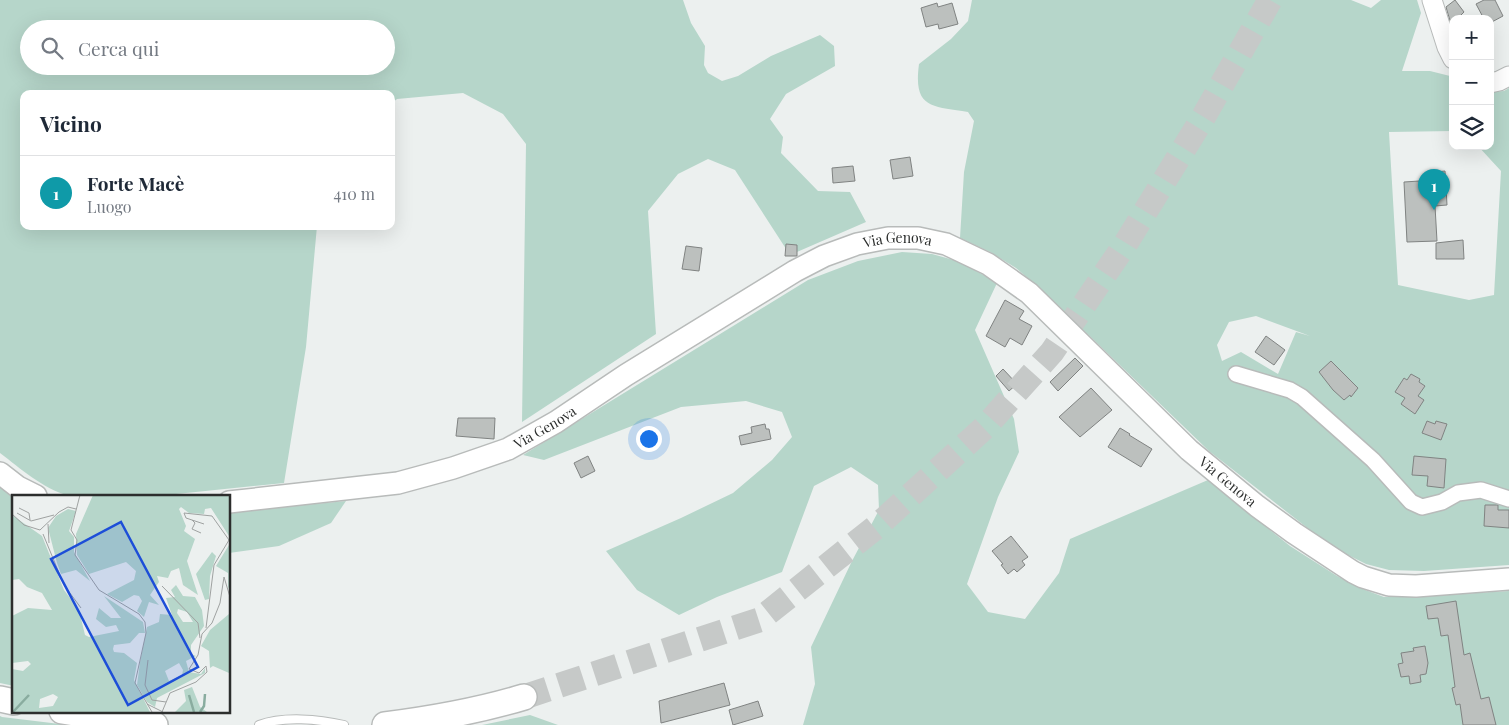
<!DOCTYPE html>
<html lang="it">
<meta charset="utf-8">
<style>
body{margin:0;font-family:"Playfair Display",serif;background:#f2f2f3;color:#1f2937}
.controls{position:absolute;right:15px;top:15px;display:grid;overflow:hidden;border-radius:10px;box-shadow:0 5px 20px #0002}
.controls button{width:45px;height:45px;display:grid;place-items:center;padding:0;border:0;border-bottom:1px solid #e0e1e3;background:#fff;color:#1f2937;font:25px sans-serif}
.you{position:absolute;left:648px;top:438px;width:18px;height:18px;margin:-12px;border:4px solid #fff;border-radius:50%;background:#1a73e8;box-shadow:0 0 0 8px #1a73e833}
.badge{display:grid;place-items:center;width:32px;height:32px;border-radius:50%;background:#a33d14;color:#fff;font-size:16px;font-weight:700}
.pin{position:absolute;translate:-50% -41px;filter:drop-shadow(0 1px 2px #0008)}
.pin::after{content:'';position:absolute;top:26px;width:18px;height:15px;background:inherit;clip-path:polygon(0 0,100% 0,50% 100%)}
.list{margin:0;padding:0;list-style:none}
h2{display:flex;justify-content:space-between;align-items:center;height:65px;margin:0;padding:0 20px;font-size:21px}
h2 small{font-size:16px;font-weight:400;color:#747a83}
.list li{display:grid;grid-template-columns:32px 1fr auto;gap:15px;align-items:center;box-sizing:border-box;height:75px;padding:0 20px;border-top:1px solid #e0e1e3}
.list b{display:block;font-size:19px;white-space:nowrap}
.list p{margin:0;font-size:16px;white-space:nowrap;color:#747a83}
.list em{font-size:16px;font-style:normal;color:#747a83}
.icon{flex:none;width:28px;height:28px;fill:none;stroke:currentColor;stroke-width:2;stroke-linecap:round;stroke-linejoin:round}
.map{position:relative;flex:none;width:1509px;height:725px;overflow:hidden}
.search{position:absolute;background:#fff;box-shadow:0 5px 20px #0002;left:20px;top:20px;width:375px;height:55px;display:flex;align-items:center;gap:12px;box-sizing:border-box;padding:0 18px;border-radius:28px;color:#747a83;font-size:19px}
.panel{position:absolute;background:#fff;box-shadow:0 5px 20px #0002;left:20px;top:90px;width:375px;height:140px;border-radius:10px}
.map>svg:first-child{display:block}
.green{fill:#b6d6ca;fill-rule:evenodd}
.building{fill:#bcc0be;stroke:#808382}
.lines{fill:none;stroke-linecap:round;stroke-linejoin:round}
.trunk-tunnel{stroke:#c6c9c8;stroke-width:25;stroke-dasharray:25 12;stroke-linecap:butt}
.service-casing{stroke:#b8bbba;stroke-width:10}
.minor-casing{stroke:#b8bbba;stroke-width:18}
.tertiary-casing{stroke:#b8bbba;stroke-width:21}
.secondary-casing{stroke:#b8bbba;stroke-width:24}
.trunk-casing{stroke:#b8bbba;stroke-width:28}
.service{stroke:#fff;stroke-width:8}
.minor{stroke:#fff;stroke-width:15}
.tertiary{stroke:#fff;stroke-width:19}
.secondary{stroke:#fff;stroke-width:21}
.trunk{stroke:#fff;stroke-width:25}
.labels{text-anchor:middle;stroke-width:4;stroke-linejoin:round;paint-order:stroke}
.street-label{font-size:14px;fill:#2c2e2d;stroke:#ecf0ef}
.inset-river{fill:none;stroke:#89ac9f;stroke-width:2.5}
.inset-road{fill:none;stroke:#9fa2a1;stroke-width:1}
.view{fill:#1d4ed8;fill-opacity:0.15;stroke:#1d4ed8;stroke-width:2.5}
.inset-edge{fill:none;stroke:#2c2e2d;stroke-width:2.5}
</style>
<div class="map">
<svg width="1509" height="725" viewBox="0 0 1509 725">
<rect width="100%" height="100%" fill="#ecf0ef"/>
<g class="green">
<path d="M0 0H683L691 23 705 46 704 65 708 73 722 81 738 76 771 56 820 35 834 46 835 66 786 94 770 119 783 137 781 153 818 191 850 192 866 222 790 255 735 170 708 159 678 174 648 211 656 334 522 422 526 144 503 114 463 93 397 99 391 104V94H24V226H317L306 347 284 483 157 496H69C42 488 21 469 0 453ZM29 29H386V66H29Z"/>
<path d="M972 0H1351L1371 8 1381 0H1417L1421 13 1402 71H1430L1450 76 1453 78V131L1389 132 1398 285 1469 300 1494 295 1501 171 1478 146H1490V92L1504 91 1509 88V565L1424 571 1389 570 1366 564 1344 553 1310 530 1209 451 1045 293 1016 268 990 252 960 238 964 172 974 121 968 112C932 106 913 109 919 64L951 39 968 21ZM1256 316 1310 336 1296 332 1278 374 1241 352 1222 361 1217 345 1229 322Z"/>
<path d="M902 252 932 254 961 262 997 283 975 330 1014 419 1019 452 998 497 967 584 988 612 1025 619 1059 573 1070 539 1208 480 1290 546 1337 576 1360 588 1384 597H1408L1509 591V725H803L815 684 811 647 852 561 879 510 878 485 851 467 814 486 782 572 717 597 679 615 637 590 606 551 681 518 733 493 772 460 792 437 782 412 746 401 681 407 544 460 523 455 808 280 858 261Z"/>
<path d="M0 483 14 496V686L0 683Z"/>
<path d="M346 501 331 523 279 546 229 553V512Z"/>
<path d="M530 715 558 725H482Z"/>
<path d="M0 716 2 717 68 725H0Z"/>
</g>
<g class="building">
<path d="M1455 0 1464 12 1457 19H1453L1451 24 1446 7Z"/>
<path d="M1484 0H1495L1503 16 1490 23V19H1484L1476 4Z"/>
<path d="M937 3 938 7 952 3 958 24 939 29 938 24 926 27 921 8Z"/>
<path d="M910 157 913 176 893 179 890 160Z"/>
<path d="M853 166 855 181 833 183 832 168Z"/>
<path d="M1445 171 1447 205 1435 206 1437 241 1407 242 1404 182 1435 180V172Z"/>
<path d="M1463 240 1464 259H1436V243Z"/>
<path d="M786 244 797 245V256H785Z"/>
<path d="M686 246 702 248 699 271 682 269Z"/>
<path d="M1005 300 1024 311 1019 319 1032 326 1022 345 1010 338 1005 347 986 336Z"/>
<path d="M1266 336 1285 350 1274 365 1255 352Z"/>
<path d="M1075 358 1083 366 1058 391 1050 382Z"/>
<path d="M1331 361 1358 388 1351 397 1350 395 1344 400 1333 390 1319 372Z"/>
<path d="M1003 369 1017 384 1009 391 996 376Z"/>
<path d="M1411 374 1420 379 1419 382 1425 386 1418 396 1424 400 1415 414 1401 404 1405 398 1395 392 1404 378 1407 380Z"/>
<path d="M1091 388 1112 410 1080 437 1059 417Z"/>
<path d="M458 418H495L494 439 456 436Z"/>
<path d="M1427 421 1435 424 1436 421 1447 424 1441 440 1422 433Z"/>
<path d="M765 424 766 429H769L771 439 741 445 739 436 752 433 751 427Z"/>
<path d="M1120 428 1130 434 1129 435 1152 449 1141 467 1108 447Z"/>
<path d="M588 456 595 471 581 478 574 463Z"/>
<path d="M1414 456 1446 459 1444 488 1427 486 1428 476 1412 475Z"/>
<path d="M1485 505H1498V510H1509V528L1484 526Z"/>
<path d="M1011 536 1028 557 1022 561 1025 565 1017 572 1014 569 1008 574 1001 565 1003 564 992 551Z"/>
<path d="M1456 601 1464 655 1470 653 1481 699 1489 697 1496 725H1463L1460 704 1456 705 1452 688 1455 687 1448 635 1441 636 1438 618 1428 619 1426 606Z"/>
<path d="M1425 646 1428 663 1426 674 1420 675 1421 682 1410 684 1409 676 1401 677 1398 664 1403 663 1401 653 1414 651 1413 648Z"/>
<path d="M724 683 730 705 661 723 659 701Z"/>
<path d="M758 701 763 716 733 725 729 710Z"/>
</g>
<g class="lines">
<path class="trunk-tunnel" d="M524 697 759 620 876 527 985 427 1052 352 1126 243 1204 116 1270 0"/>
<defs>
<path id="service" d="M259 725C283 716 319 719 344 725"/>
<path id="minor" d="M1236 374 1290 390 1302 397 1373 460 1411 502 1422 507 1442 502 1458 493 1481 490 1509 499"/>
<g id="tertiary">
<path d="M1432 0 1447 47 1453 59"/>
<path d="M1490 83 1499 81 1509 76"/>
</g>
<g id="secondary">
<path d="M0 473 18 487 36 496"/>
<path id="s1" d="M229 502 398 483 453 468 508 449 556 422 626 375 795 271 824 256 857 244 888 238H918L946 244 988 264 1029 293 1189 450 1257 506 1294 533 1353 572 1363 577 1389 585 1416 586 1509 579"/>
</g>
<g id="trunk">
<path d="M0 699 14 702"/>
<path d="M62 711 155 725"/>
<path d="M385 725C432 719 478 711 524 697"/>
</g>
</defs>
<use href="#service" class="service-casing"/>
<use href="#minor" class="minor-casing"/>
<use href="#tertiary" class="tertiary-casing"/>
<use href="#secondary" class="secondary-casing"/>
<use href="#trunk" class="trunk-casing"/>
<use href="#service" class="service"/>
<use href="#minor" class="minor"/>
<use href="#tertiary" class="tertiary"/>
<use href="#secondary" class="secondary"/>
<use href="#trunk" class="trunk"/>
</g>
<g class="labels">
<g class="street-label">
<text dy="5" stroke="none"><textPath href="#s1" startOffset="732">Via Genova</textPath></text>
<text dy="5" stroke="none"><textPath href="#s1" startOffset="328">Via Genova</textPath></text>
<text dy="5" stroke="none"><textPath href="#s1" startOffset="1152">Via Genova</textPath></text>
</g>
</g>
<g transform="translate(12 495)">
<rect width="218" height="218" fill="#ecf0ef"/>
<path d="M81 0H217V41L199 13 193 14 192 19 177 18 169 12 167 14 174 31 172 36 183 44 175 66 186 100 171 90 167 73 159 76 156 83 145 81 147 87 138 100 147 110 137 107 132 122 125 116 130 106 127 101 122 100 110 107 95 99 122 85 124 76 114 67 77 79 65 60 64 39ZM56 14 64 16 57 36 62 42V57L78 86 64 75 49 79 45 68 36 33 44 21ZM0 20 30 41 52 95 67 115 73 140 77 142 107 136 104 130 94 132 84 124 87 113 99 123H109L92 101 131 127 133 138H127L118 148 102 150 101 154 102 157 112 158 125 168 122 185 138 217H0V174L11 176 19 169 16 166 0 168V121L16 113 40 115 30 98 15 92 7 84 0 85ZM41 199 46 202 41 211 27 213 28 204ZM217 50 218 89 216 94V78L204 71ZM200 57 204 61 198 81 197 104 193 105 184 79ZM164 90 171 101 183 102 190 115 192 131 179 150V159L184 161 174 166 177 177 189 179 193 173V178L145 203 143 212 135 207 125 190 128 167 135 132 147 127 148 119 160 120 154 103 163 102 159 95ZM166 114 175 117 181 127H171L165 118ZM167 168 171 175 170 180 157 186 153 176ZM217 119V178L201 171 198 173 197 156 189 151 198 135ZM180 192 188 212 195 217H163L174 206 172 195Z" fill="#b6d6ca" fill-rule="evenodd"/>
<path class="inset-river" d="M177 200 182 217M1 217 17 200M188 217 192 211 193 199"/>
<path class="inset-road" d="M68 0 59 35 65 45 63 60 87 95 127 119 133 127 134 138 123 188 140 217M7 13 17 18 18 25M5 18 19 26 42 20M0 19 12 30 28 35 47 17 56 12 64 14M180 25 183 28 180 34 189 38M36 29 37 48M192 29 174 23 172 18 200 21 217 45 202 70 194 133M31 39 52 90 69 113M150 91 186 128 188 143M136 165 133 190 140 205 154 207M194 171 187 178 177 174 186 160 190 139 200 128 208 108 212 82 218 102M135 209 151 217M150 217 158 198 184 187 195 177 194 171"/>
<path class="view" d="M109 27 186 172 116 210 39 64Z"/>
<rect width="218" height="218" class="inset-edge"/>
</g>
</svg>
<div class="controls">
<button>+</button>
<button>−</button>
<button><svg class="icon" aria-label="layers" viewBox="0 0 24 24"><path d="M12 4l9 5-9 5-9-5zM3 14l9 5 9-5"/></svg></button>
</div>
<div class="you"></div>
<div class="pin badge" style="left:1434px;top:210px;background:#0f9aa8">1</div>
<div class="search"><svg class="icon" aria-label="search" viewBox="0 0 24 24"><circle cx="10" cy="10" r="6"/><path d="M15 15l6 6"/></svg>Cerca qui</div>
<section class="panel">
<h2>Vicino<small></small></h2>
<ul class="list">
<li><span class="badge" style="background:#0f9aa8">1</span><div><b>Forte Macè</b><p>Luogo</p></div><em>410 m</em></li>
</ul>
</section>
</div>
